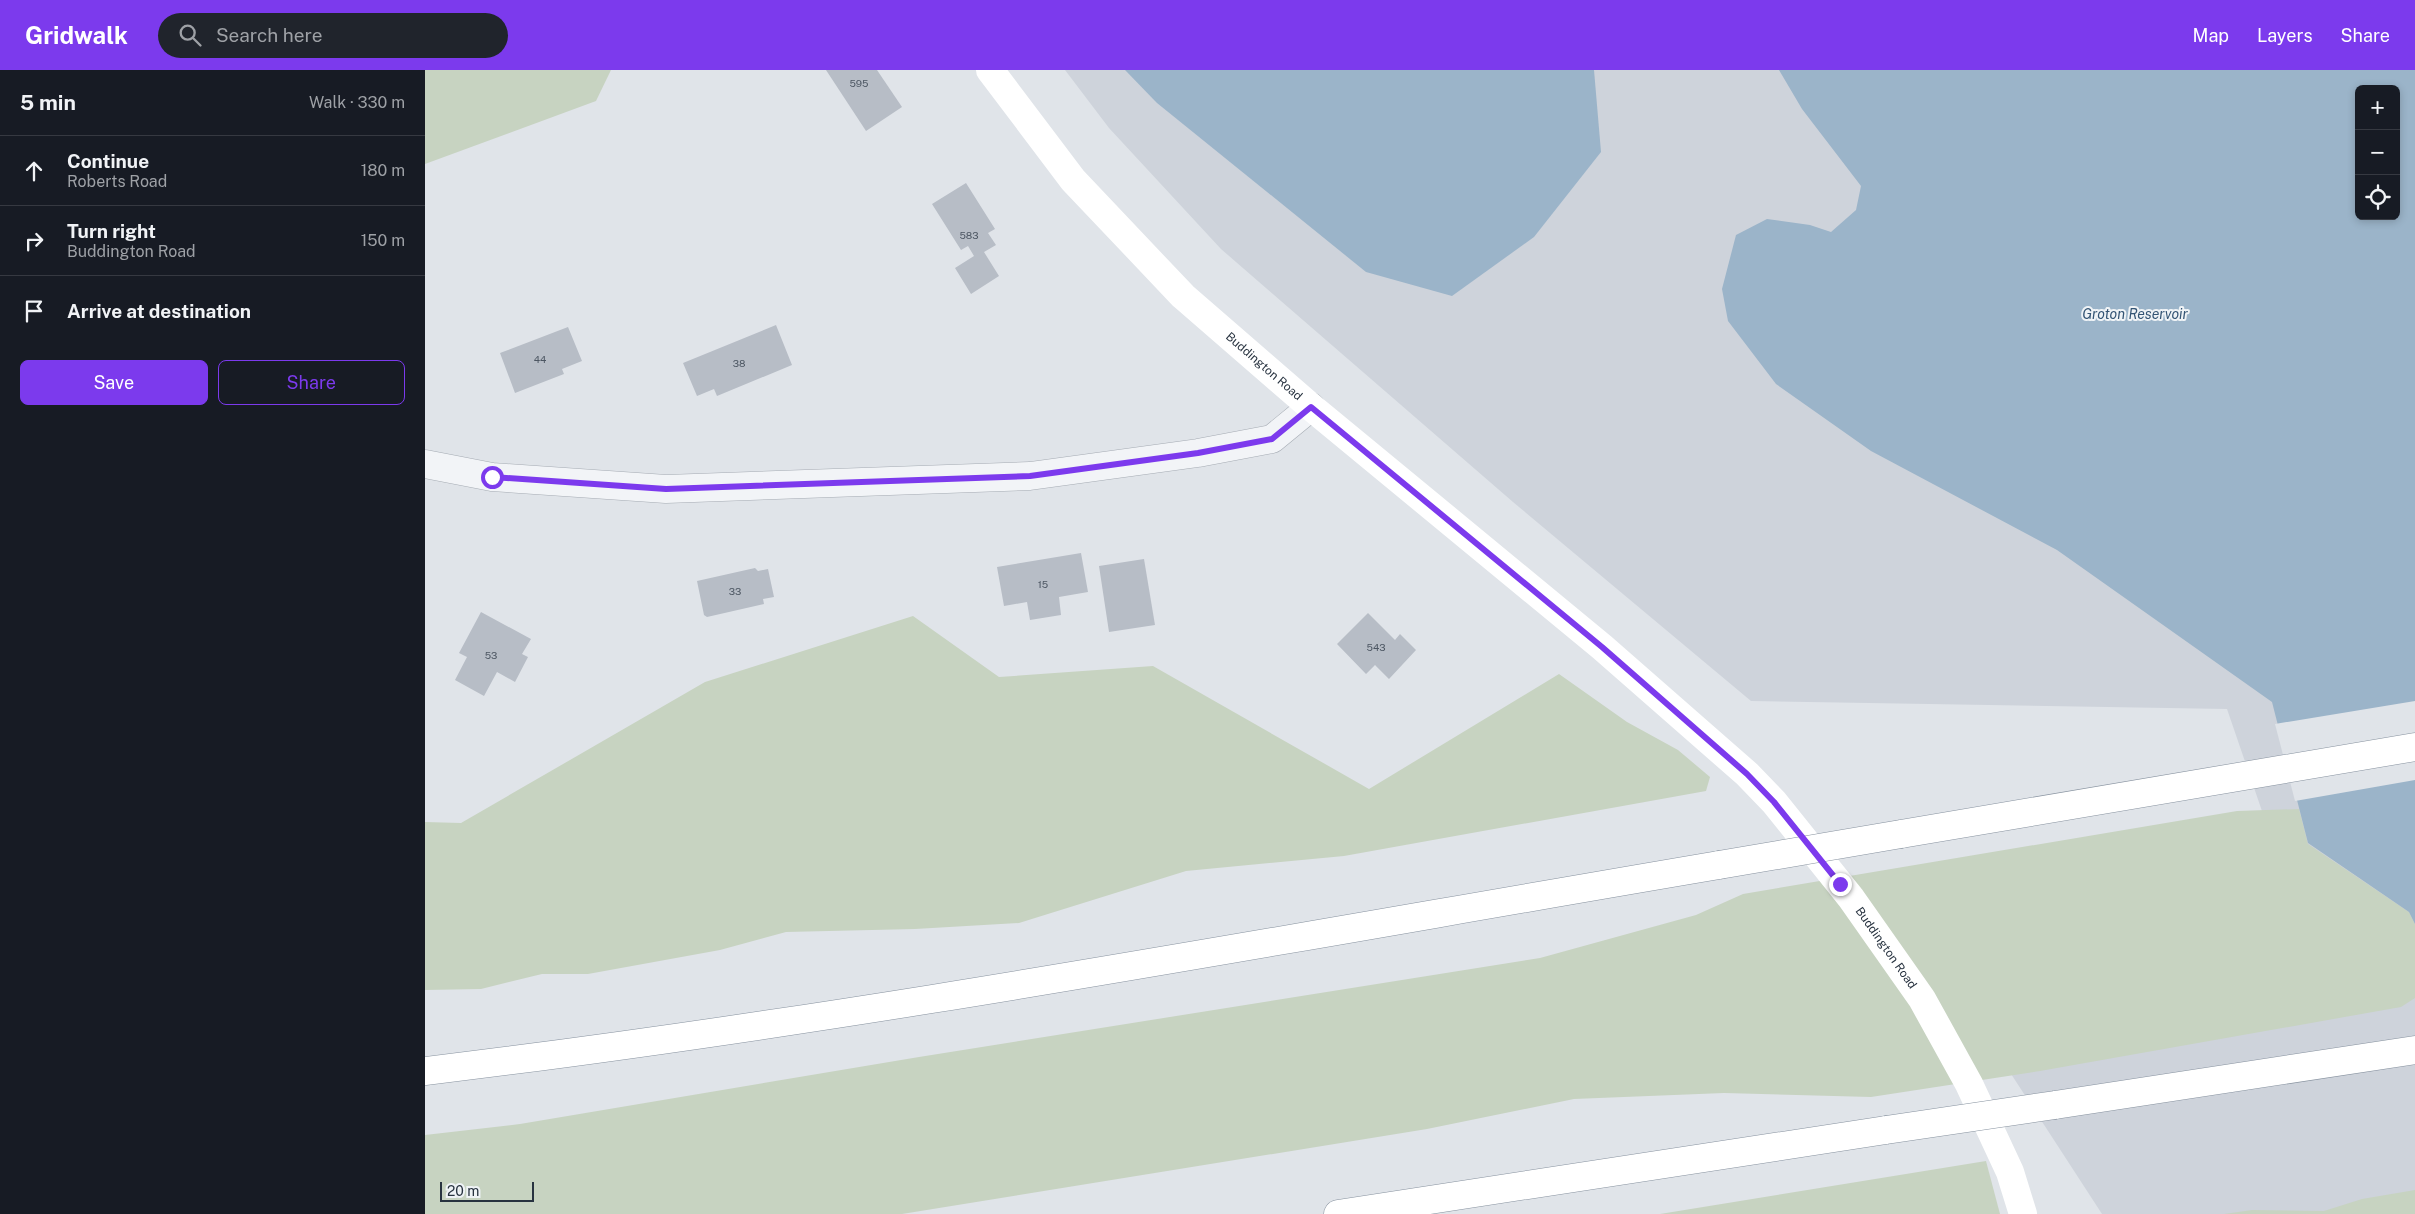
<!DOCTYPE html>
<meta charset="utf-8">
<style>
body{margin:0;font-family:"Public Sans",sans-serif;background:#20242c;color:#f1f3f6}
.controls{position:absolute;right:15px;top:15px;display:grid;overflow:hidden;border-radius:8px;box-shadow:0 2px 8px #0003}
.controls button{width:45px;height:45px;display:grid;place-items:center;padding:0;border:0;border-bottom:1px solid #363941;background:#171b24;color:#f1f3f6;font:25px sans-serif}
.scale{position:absolute;left:15px;bottom:12px;width:94px;box-sizing:border-box;padding-left:5px;border:2px solid #283340;border-top:0;font-size:14px;line-height:18px;white-space:nowrap;color:#283340;-webkit-text-stroke:4px #eff3f6;paint-order:stroke}
.stop{position:absolute;width:15px;height:15px;margin:-11px;border:4px solid #7c3aed;border-radius:50%;background:#fff}
.stop.end{background:#7c3aed;border-color:#fff;box-shadow:0 1px 5px #0008}
.list{margin:0;padding:0;list-style:none}
h2{display:flex;justify-content:space-between;align-items:center;height:65px;margin:0;padding:0 20px;font-size:21px}
h2 small{font-size:16px;font-weight:400;color:#9ea1a6}
.list li{display:grid;grid-template-columns:32px 1fr auto;gap:15px;align-items:center;box-sizing:border-box;height:70px;padding:0 20px;border-top:1px solid #363941}
.list b{display:block;font-size:19px;white-space:nowrap}
.list p{margin:0;font-size:16px;white-space:nowrap;color:#9ea1a6}
.list em{font-size:16px;font-style:normal;color:#9ea1a6}
.actions{display:flex;gap:10px;padding:15px 20px}
.actions a{flex:1;padding:11px 0;border:1px solid #7c3aed;border-radius:8px;text-align:center;font-size:18px;color:#7c3aed}
.actions .main{background:#7c3aed;color:#fff}
.icon{flex:none;width:28px;height:28px;fill:none;stroke:currentColor;stroke-width:2;stroke-linecap:round;stroke-linejoin:round}
.map{position:relative;flex:none;width:1990px;height:1144px;overflow:hidden}
header{display:flex;align-items:center;gap:30px;box-sizing:border-box;height:70px;padding:0 25px;background:#7c3aed;color:#fff}
header strong{font-size:24px}
nav{display:flex;gap:28px;margin-inline-start:auto;font-size:18px}
.search{width:350px;height:45px;background:#20242c;display:flex;align-items:center;gap:12px;box-sizing:border-box;padding:0 18px;border-radius:28px;color:#9ea1a6;font-size:19px}
main{display:flex}
aside{flex:1;background:#171b24}
.map>svg:first-child{display:block}
.built{fill:#ced3db;fill-rule:evenodd}
.green{fill:#c7d3c1}
.water{fill:#9bb4c9;fill-rule:evenodd}
.pier{fill:#e0e4e9}
.building{fill:#b7bdc6}
.lines{fill:none;stroke-linecap:round;stroke-linejoin:round}
.street-casing{stroke:#a5abb3;stroke-width:29}
.highway-casing{stroke:#87929f;stroke-width:29}
.street{stroke:#f2f4f7;stroke-width:28}
.secondary{stroke:#fff;stroke-width:28}
.highway{stroke:#fff;stroke-width:28}
.highway-bridge-casing{stroke:#87929f;stroke-width:29;stroke-linecap:butt}
.highway-bridge{stroke:#fff;stroke-width:28}
.route{stroke:#7c3aed;stroke-width:6}
.labels{text-anchor:middle;stroke-width:4;stroke-linejoin:round;paint-order:stroke}
.number-label{font-size:10px;fill:#4c5662}
.street-label{font-size:12px;fill:#283340;stroke:#eff3f6}
.water-label{font-size:14px;font-style:italic;fill:#335474;stroke:#eff3f6}
</style>
<header>
<strong>Gridwalk</strong>
<div class="search"><svg class="icon" aria-label="search" viewBox="0 0 24 24"><circle cx="10" cy="10" r="6"/><path d="M15 15l6 6"/></svg>Search here</div>
<nav><a>Map</a><a>Layers</a><a>Share</a></nav>
</header>
<main>
<aside>
<h2>5 min<small>Walk · 330 m</small></h2>
<ul class="list">
<li><svg class="icon" aria-label="ahead" viewBox="0 0 24 24"><path d="M12 20V5M6 11l6-6 6 6"/></svg><div><b>Continue</b><p>Roberts Road</p></div><em>180 m</em></li>
<li><svg class="icon" aria-label="right" viewBox="0 0 24 24"><path d="M7 20v-9h11M14 6l5 5-5 5"/></svg><div><b>Turn right</b><p>Buddington Road</p></div><em>150 m</em></li>
<li><svg class="icon" aria-label="arrive" viewBox="0 0 24 24"><path d="M6 21V4h12l-3 4 3 4H6"/></svg><div><b>Arrive at destination</b></div></li>
</ul>
<div class="actions"><a class="main">Save</a><a>Share</a></div>
</aside>
<div class="map">
<svg width="1990" height="1144" viewBox="0 0 1990 1144">
<rect width="100%" height="100%" fill="#e0e4e9"/>
<path class="built" d="M640 0H1990V1144H1677L1527 913 1838 744 1802 639 1326 631 1088 432 796 179 684 58ZM1934 19H1971V146H1934Z"/>
<g class="green">
<path d="M0 0H186L171 31 0 94Z"/>
<path d="M488 546 574 607 728 596 944 719 1134 604 1202 652 1253 680 1285 707 1281 721 919 786 761 801 594 853 490 859 361 862 295 880 163 904H117L56 919 0 920V752L36 753 280 612Z"/>
<path d="M1874 739 1883 774 1984 842 1990 854V928L1976 937 1615 1001 1446 1027 1299 1023 1149 1029 1002 1059 477 1144H0V1065L95 1054 494 987 1115 888 1271 845 1318 824 1812 741Z"/>
<path d="M1561 1091 1575 1144H1235Z"/>
<path d="M1990 1120V1144H1799L1827 1140 1899 1141 1937 1129Z"/>
</g>
<g class="water">
<path d="M700 0H1169L1176 82 1109 167 1027 226 941 202 732 33Z"/>
<path d="M1354 0H1990V854L1984 842 1883 773 1847 632 1632 480 1446 381 1351 314 1303 251 1297 219 1311 165 1342 149 1385 155 1406 162 1431 140 1436 116 1377 39ZM1934 19H1971V146H1934Z"/>
</g>
<path class="pier" d="M1990 631V710L1870 731 1850 654Z"/>
<g class="building">
<path d="M401 0H452L477 37 441 61Z"/>
<path d="M541 113 570 159 563 163 571 175 559 182 574 206 546 224 530 198 549 186 543 176 536 180 507 134Z"/>
<path d="M351 255 367 295 292 326 289 319 272 326 258 293Z"/>
<path d="M143 257 157 291 137 299 139 304 90 323 75 283Z"/>
<path d="M656 483 663 522 634 527 636 545 605 550 602 532 579 536 572 497Z"/>
<path d="M719 489 730 555 684 562 674 496Z"/>
<path d="M330 498 333 501 343 499 349 527 338 529 339 534 282 547 279 545 272 511Z"/>
<path d="M56 542 106 569 97 584 103 587 90 612 72 602 59 626 30 610 42 587 34 583Z"/>
<path d="M943 543 970 570 975 564 991 580 964 609 950 595 941 604 912 574Z"/>
</g>
<g class="lines">
<defs>
<path id="street" d="M0 394 67 407 241 419 605 406 773 383 847 369 886 337"/>
<g id="highway">
<path d="M1476 764 1990 677"/>
<path d="M0 1001C434 949 863 868 1294 795"/>
<path d="M1630 1035 1990 980"/>
<path d="M913 1144 1461 1060"/>
</g>
</defs>
<use href="#street" class="street-casing"/>
<use href="#highway" class="highway-casing"/>
<use href="#street" class="street"/>
<path class="secondary" id="s1" d="M565 0 648 110 758 226 886 337 1177 577 1322 704 1349 732 1426 828 1497 929 1544 1014 1585 1102 1598 1144"/>
<use href="#highway" class="highway"/>
<defs>
<g id="highway-bridge">
<path d="M1294 795 1476 764"/>
<path d="M1461 1060 1630 1035"/>
</g>
</defs>
<use href="#highway-bridge" class="highway-bridge-casing"/>
<use href="#highway-bridge" class="highway-bridge"/>
</g>
<g class="lines">
<path class="route" d="M67 407 241 419 605 406 773 383 847 369 886 337 1177 577 1322 704 1349 732 1415 814"/>
</g>
<g class="labels">
<g class="number-label">
<text x="434" y="17">595</text>
<text x="544" y="169">583</text>
<text x="115" y="293">44</text>
<text x="314" y="297">38</text>
<text x="618" y="518">15</text>
<text x="310" y="525">33</text>
<text x="951" y="581">543</text>
<text x="66" y="589">53</text>
</g>
<g class="street-label">
<text dy="4" stroke="none"><textPath href="#s1" startOffset="405">Buddington Road</textPath></text>
<text dy="4" stroke="none"><textPath href="#s1" startOffset="1260">Buddington Road</textPath></text>
</g>
<g class="water-label">
<text x="1710" y="249">Groton Reservoir</text>
</g>
</g>
</svg>
<div class="controls">
<button>+</button>
<button>−</button>
<button><svg class="icon" aria-label="locate" viewBox="0 0 24 24"><circle cx="12" cy="12" r="6"/><path d="M12 2v4M12 18v4M2 12h4M18 12h4"/></svg></button>
</div>
<div class="scale">20 m</div>
<div class="stop" style="left:67px;top:407px"></div>
<div class="stop end" style="left:1415px;top:814px"></div>
</div>
</main>
